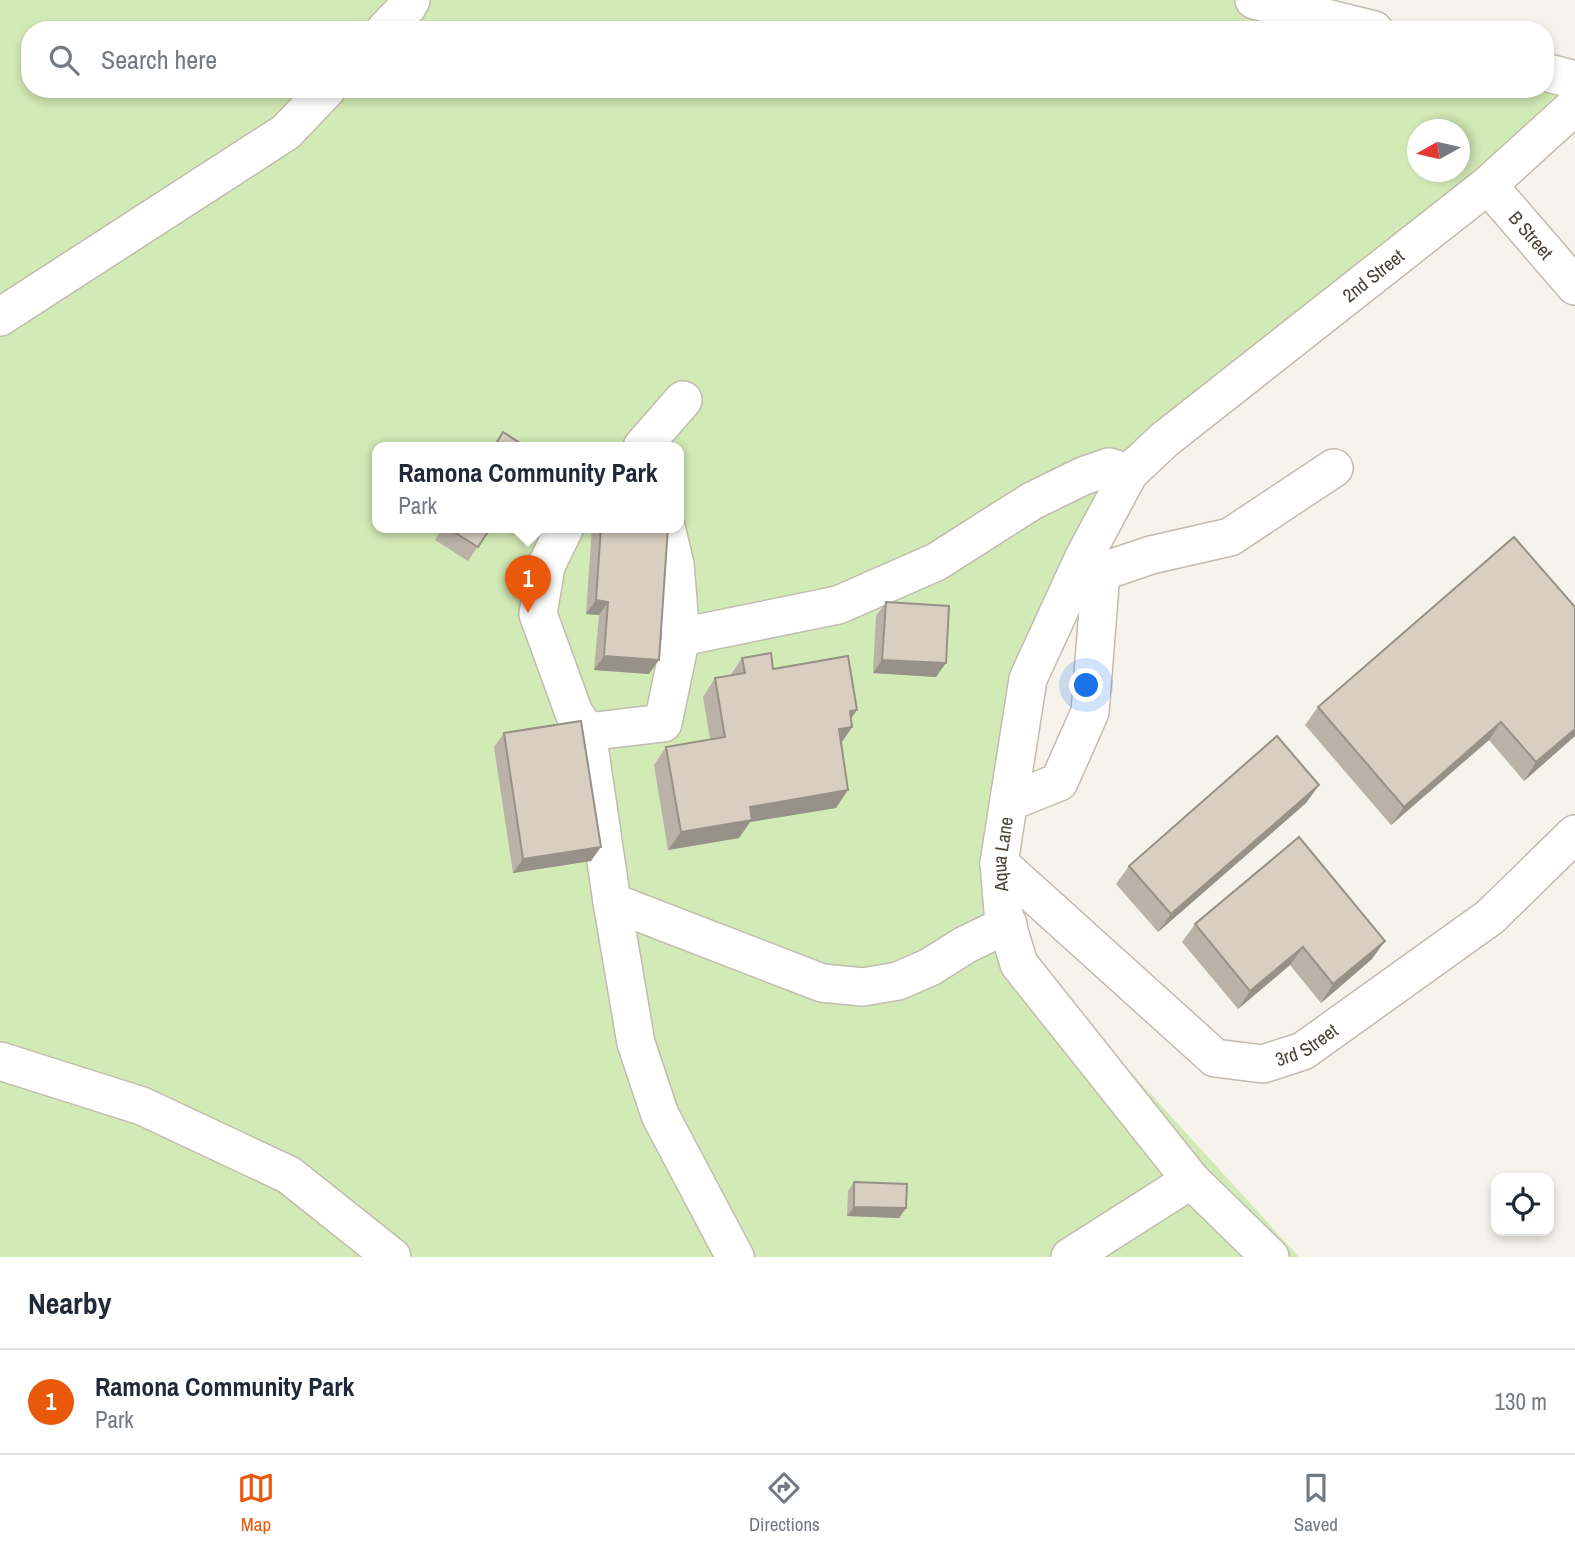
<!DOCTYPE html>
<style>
body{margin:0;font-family:"Archivo Narrow",sans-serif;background:#f6f6f7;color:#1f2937}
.controls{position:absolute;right:21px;bottom:21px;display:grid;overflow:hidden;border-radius:14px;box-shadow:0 4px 10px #0003}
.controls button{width:63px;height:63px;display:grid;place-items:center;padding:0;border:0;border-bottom:2px solid #e0e1e3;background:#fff;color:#1f2937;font:35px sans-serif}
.compass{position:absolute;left:1407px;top:119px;width:63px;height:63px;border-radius:50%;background:#fff;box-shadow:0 4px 10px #0003;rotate:262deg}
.you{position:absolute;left:1087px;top:686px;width:24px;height:24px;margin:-18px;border:5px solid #fff;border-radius:50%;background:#1a73e8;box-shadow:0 0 0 10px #1a73e833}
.badge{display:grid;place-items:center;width:46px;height:46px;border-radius:50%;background:#ea580c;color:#fff;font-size:23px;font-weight:700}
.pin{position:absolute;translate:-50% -58px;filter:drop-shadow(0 2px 4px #0008)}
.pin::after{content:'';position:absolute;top:37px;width:24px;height:21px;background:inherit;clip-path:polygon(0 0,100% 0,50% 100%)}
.popup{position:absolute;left:372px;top:442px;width:312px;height:91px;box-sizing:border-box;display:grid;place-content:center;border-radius:14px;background:#fff;filter:drop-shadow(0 2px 5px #0005);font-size:23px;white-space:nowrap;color:#747a83}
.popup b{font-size:26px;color:#1f2937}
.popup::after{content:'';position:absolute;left:50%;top:100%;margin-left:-14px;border:14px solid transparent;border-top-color:#fff}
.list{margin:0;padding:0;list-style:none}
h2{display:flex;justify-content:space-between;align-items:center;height:91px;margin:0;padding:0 28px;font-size:30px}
h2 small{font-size:23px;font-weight:400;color:#747a83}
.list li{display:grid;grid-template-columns:46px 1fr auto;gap:21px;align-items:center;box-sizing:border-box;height:105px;padding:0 28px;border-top:2px solid #e0e1e3}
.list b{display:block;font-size:26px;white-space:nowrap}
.list p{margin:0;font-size:23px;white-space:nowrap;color:#747a83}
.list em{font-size:23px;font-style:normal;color:#747a83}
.icon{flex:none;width:38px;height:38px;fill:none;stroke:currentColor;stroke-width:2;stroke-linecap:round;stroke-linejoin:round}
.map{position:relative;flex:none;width:1575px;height:1257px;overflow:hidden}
.search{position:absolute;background:#fff;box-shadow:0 4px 10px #0003;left:21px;right:21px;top:21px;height:77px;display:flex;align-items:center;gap:18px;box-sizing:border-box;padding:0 24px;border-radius:28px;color:#747a83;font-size:26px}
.sheet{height:196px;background:#fff}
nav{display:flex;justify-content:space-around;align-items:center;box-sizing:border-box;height:98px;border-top:2px solid #e0e1e3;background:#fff;font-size:19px;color:#747a83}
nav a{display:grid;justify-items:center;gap:4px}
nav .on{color:#ea580c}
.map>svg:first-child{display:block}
.green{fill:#d2eab5;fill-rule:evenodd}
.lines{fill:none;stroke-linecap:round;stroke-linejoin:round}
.minor-casing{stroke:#c2bbae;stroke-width:40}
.minor{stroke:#fff;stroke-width:37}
.wall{fill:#bab2a6}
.shaded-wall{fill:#979187}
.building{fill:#d8cfc1;stroke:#979187;stroke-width:2}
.labels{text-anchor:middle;stroke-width:5;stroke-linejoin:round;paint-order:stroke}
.street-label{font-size:19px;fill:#4b4439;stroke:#fff}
</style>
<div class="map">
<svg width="1575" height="1257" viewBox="0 0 1575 1257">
<rect width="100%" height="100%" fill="#f6f3ec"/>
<path class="green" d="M0 0H1293L1426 30H30V89H1545V56L1575 104 1164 439 1071 582 998 876 1035 967 1299 1257H0ZM1418 130H1460V172H1418ZM378 447H678V527H378Z"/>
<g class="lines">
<defs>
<g id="minor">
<path d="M1254 0 1374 30"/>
<path d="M385 30 407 7 411 0"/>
<path d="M1545 72 1575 80"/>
<path id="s1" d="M1488 185 1575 286"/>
<path d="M0 317 286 132 327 89"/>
<path d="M642 447 683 400"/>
<path d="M565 527 546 566 538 614 574 713 587 732"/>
<path d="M666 527 675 564 681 637 663 723 587 732 612 902 822 983 863 987 898 981 930 967 965 945 1008 924"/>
<path d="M1101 572 1151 555 1230 537 1334 468"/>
<path d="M681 637 838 605 936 562 1032 501 1083 476 1109 467 1129 473"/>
<path d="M1009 802 1059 782 1090 712 1101 572 1084 557"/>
<path id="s2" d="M999 863 1215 1058 1263 1064 1303 1051 1490 917 1575 834"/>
<path d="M612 902 636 1043 660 1115 735 1257"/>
<path d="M0 1061 142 1106 289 1175 392 1257"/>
<path d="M1070 1257 1191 1180"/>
<path id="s3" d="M1270 1257 1191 1180 1019 964 1003 911 999 863 1028 679 1084 557 1129 473 1164 440 1488 185 1575 106"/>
</g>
</defs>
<use href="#minor" class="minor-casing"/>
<use href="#minor" class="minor"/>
</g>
<g class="wall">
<path d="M443 527H491L468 561 435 540Z"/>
<path d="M592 527H668L649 674 594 670 599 615 586 614Z"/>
<path d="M886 602 936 677 873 673 876 616Z"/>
<path d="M1575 607V736L1524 781 1489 740 1391 825 1305 725 1318 707Z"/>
<path d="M742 658 773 669 857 710 851 718 852 727 841 743 836 808 750 822 739 838 668 850 654 765 666 747 710 739 703 697 715 678 730 676Z"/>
<path d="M504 733 591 861 513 873 494 747Z"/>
<path d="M1319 785 1306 803 1158 932 1116 884 1129 866Z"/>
<path d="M1195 924 1372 959 1321 1003 1290 965 1238 1009 1182 942Z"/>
<path d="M854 1182 906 1208 899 1218 847 1216 848 1191Z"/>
</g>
<g class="shaded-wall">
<path d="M596 600 608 602 599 615 586 614Z"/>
<path d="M604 656 659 660 649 674 594 670Z"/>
<path d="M882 660 946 663 936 677 873 673Z"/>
<path d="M857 710 844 728 852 727 840 745 839 729 850 711Z"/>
<path d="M1501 722 1489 740 1391 825 1404 807Z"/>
<path d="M1575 729V736L1524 781 1536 762Z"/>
<path d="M1319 785 1306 803 1158 932 1171 914Z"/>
<path d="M848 790 836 808 750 822 739 838 668 850 681 832 750 807Z"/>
<path d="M601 847 591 861 513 873 523 859Z"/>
<path d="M1385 941 1372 959 1321 1003 1333 984Z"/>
<path d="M1303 947 1290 965 1238 1009 1250 991Z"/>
<path d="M854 1207 906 1208 899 1218 847 1216Z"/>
</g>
<g class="building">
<path d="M503 432 526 447H494Z"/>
<path d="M446 527H491L478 547Z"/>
<path d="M601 527H668L659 660 604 656 608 602 596 600Z"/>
<path d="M1514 537 1575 607V729L1536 762 1501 722 1404 807 1318 707Z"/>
<path d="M886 602 949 606 946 663 882 660Z"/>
<path d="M771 653 773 669 848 656 857 710 850 711 852 727 839 729 848 790 750 807 752 820 681 832 666 747 725 737 715 678 745 673 742 658Z"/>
<path d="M581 721 601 847 523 859 504 733Z"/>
<path d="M1277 736 1319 785 1171 914 1129 866Z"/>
<path d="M1299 837 1385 941 1333 984 1303 947 1250 991 1195 924Z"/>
<path d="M854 1182 907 1184 906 1208 854 1207Z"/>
</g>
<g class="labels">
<g class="street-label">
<text dy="7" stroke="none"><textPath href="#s1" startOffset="66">B Street</textPath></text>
<text dy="7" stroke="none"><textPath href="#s3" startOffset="1220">2nd Street</textPath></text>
<text dy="7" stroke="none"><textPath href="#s3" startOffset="499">Aqua Lane</textPath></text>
<text dy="7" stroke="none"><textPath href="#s2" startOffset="387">3rd Street</textPath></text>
</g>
</g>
</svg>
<div class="controls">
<button><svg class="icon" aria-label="locate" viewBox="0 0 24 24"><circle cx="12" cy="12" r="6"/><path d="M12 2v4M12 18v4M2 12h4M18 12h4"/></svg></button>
</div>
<svg class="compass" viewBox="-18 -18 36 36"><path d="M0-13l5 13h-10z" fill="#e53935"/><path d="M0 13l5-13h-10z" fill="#747a83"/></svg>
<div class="you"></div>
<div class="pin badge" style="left:528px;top:613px">1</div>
<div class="popup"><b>Ramona Community Park</b>Park</div>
<div class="search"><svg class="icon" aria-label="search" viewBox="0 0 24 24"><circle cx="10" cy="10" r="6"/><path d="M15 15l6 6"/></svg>Search here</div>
</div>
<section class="sheet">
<h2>Nearby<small></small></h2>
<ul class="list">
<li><span class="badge">1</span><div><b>Ramona Community Park</b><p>Park</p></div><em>130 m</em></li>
</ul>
</section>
<nav>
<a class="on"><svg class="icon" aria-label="map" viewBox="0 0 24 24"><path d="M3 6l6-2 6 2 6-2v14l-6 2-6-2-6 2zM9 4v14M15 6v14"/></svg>Map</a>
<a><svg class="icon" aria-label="directions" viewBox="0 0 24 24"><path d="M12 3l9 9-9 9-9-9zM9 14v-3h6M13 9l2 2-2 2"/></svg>Directions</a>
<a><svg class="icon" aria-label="saved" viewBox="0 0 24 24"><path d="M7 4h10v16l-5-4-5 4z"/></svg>Saved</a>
</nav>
